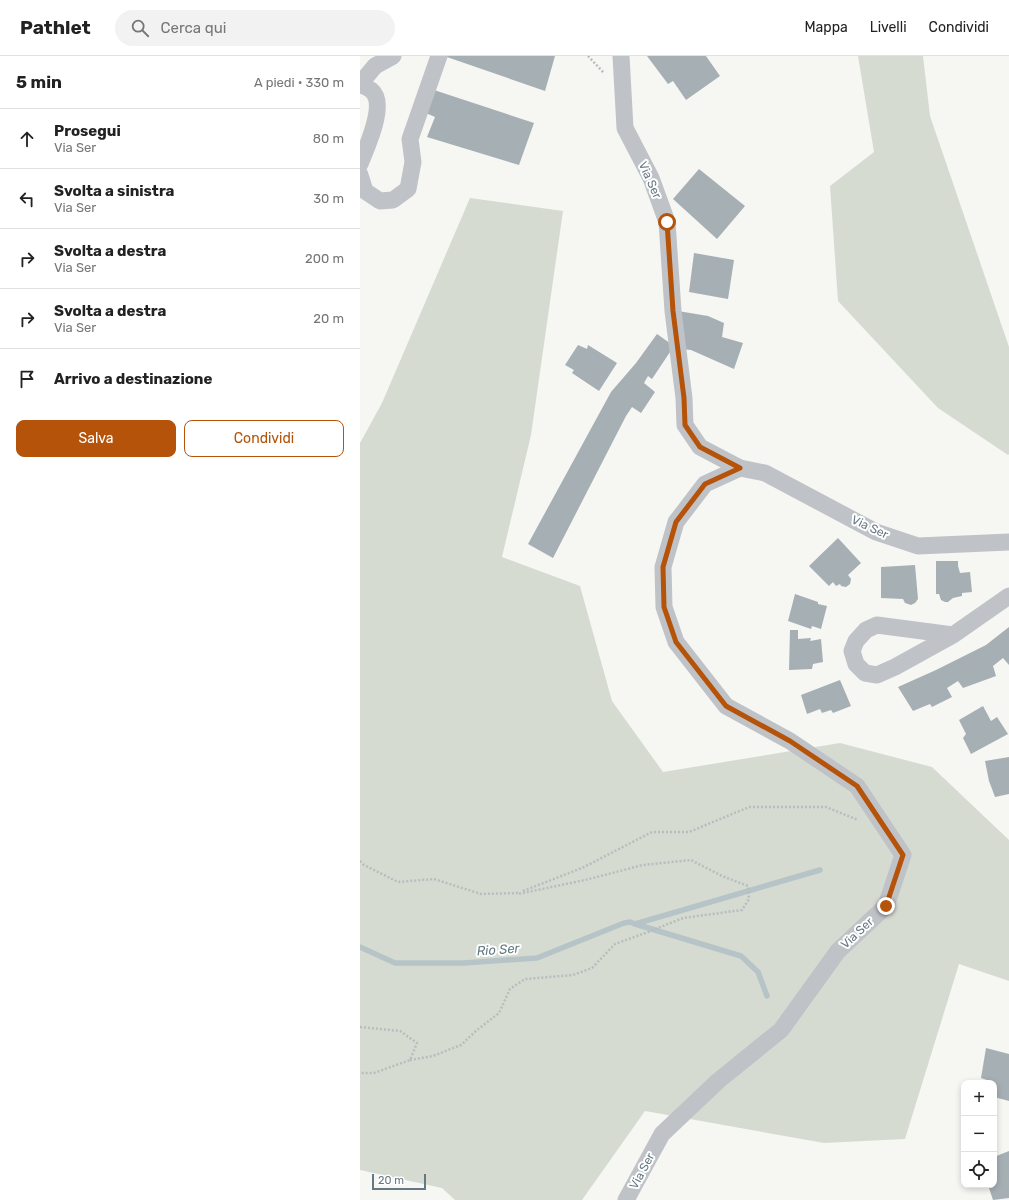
<!DOCTYPE html>
<html lang="it">
<meta charset="utf-8">
<style>
body{margin:0;font-family:Rubik,sans-serif;background:#f2f2f2;color:#222}
.controls{position:absolute;right:12px;bottom:12px;display:grid;overflow:hidden;border-radius:8px;box-shadow:0 2px 6px #0003}
.controls button{width:36px;height:36px;display:grid;place-items:center;padding:0;border:0;border-bottom:1px solid #e0e0e0;background:#fff;color:#222;font:20px sans-serif}
.scale{position:absolute;left:12px;bottom:10px;width:54px;box-sizing:border-box;padding-left:4px;border:2px solid #657884;border-top:0;font-size:11px;line-height:14px;white-space:nowrap;color:#657884;-webkit-text-stroke:3px #fff;paint-order:stroke}
.stop{position:absolute;width:12px;height:12px;margin:-9px;border:3px solid #b45309;border-radius:50%;background:#fff}
.stop.end{background:#b45309;border-color:#fff;box-shadow:0 1px 4px #0008}
.list{margin:0;padding:0;list-style:none}
h2{display:flex;justify-content:space-between;align-items:center;height:52px;margin:0;padding:0 16px;font-size:17px}
h2 small{font-size:13px;font-weight:400;color:#767676}
.list li{display:grid;grid-template-columns:26px 1fr auto;gap:12px;align-items:center;box-sizing:border-box;height:60px;padding:0 16px;border-top:1px solid #e0e0e0}
.list b{display:block;font-size:15px;white-space:nowrap}
.list p{margin:0;font-size:13px;white-space:nowrap;color:#767676}
.list em{font-size:13px;font-style:normal;color:#767676}
.actions{display:flex;gap:8px;padding:12px 16px}
.actions a{flex:1;padding:9px 0;border:1px solid #b45309;border-radius:8px;text-align:center;font-size:14px;color:#b45309}
.actions .main{background:#b45309;color:#fff}
.icon{flex:none;width:22px;height:22px;fill:none;stroke:currentColor;stroke-width:2;stroke-linecap:round;stroke-linejoin:round}
.map{position:relative;flex:none;width:649px;height:1144px;overflow:hidden}
header{display:flex;align-items:center;gap:24px;box-sizing:border-box;height:56px;padding:0 20px;background:#fff;border-bottom:1px solid #e0e0e0}
header strong{font-size:19px}
nav{display:flex;gap:22px;margin-inline-start:auto;font-size:14px}
.search{width:280px;height:36px;background:#f2f2f2;display:flex;align-items:center;gap:10px;box-sizing:border-box;padding:0 14px;border-radius:22px;color:#767676;font-size:15px}
main{display:flex}
aside{flex:1;background:#fff}
.map>svg:first-child{display:block}
.green{fill:#d6dbd2}
.lines{fill:none;stroke-linecap:round;stroke-linejoin:round}
.stream{stroke:#b6c4c7;stroke-width:5.5}
.building{fill:#a6afb4}
.path{stroke:#b9bcbe;stroke-width:2.5;stroke-dasharray:2 2;stroke-linecap:butt}
.minor{stroke:#bfc3c7;stroke-width:17}
.route{stroke:#b45309;stroke-width:5}
.labels{text-anchor:middle;stroke-width:4;stroke-linejoin:round;paint-order:stroke}
.street-label{font-size:12px;fill:#657884;stroke:#fff}
.water-label{font-size:13px;font-style:italic;fill:#617a80;stroke:#fff}
</style>
<header>
<strong>Pathlet</strong>
<div class="search"><svg class="icon" aria-label="search" viewBox="0 0 24 24"><circle cx="10" cy="10" r="6"/><path d="M15 15l6 6"/></svg>Cerca qui</div>
<nav><a>Mappa</a><a>Livelli</a><a>Condividi</a></nav>
</header>
<main>
<aside>
<h2>5 min<small>A piedi · 330 m</small></h2>
<ul class="list">
<li><svg class="icon" aria-label="ahead" viewBox="0 0 24 24"><path d="M12 20V5M6 11l6-6 6 6"/></svg><div><b>Prosegui</b><p>Via Ser</p></div><em>80 m</em></li>
<li><svg class="icon" aria-label="left" viewBox="0 0 24 24"><path d="M17 20v-9H6M10 6l-5 5 5 5"/></svg><div><b>Svolta a sinistra</b><p>Via Ser</p></div><em>30 m</em></li>
<li><svg class="icon" aria-label="right" viewBox="0 0 24 24"><path d="M7 20v-9h11M14 6l5 5-5 5"/></svg><div><b>Svolta a destra</b><p>Via Ser</p></div><em>200 m</em></li>
<li><svg class="icon" aria-label="right" viewBox="0 0 24 24"><path d="M7 20v-9h11M14 6l5 5-5 5"/></svg><div><b>Svolta a destra</b><p>Via Ser</p></div><em>20 m</em></li>
<li><svg class="icon" aria-label="arrive" viewBox="0 0 24 24"><path d="M6 21V4h12l-3 4 3 4H6"/></svg><div><b>Arrivo a destinazione</b></div></li>
</ul>
<div class="actions"><a class="main">Salva</a><a>Condividi</a></div>
</aside>
<div class="map">
<svg width="649" height="1144" viewBox="0 0 649 1144">
<rect width="100%" height="100%" fill="#f6f6f3"/>
<g class="green">
<path d="M498 0H563L570 60 649 291V398L648 399 578 352 478 245 470 130 514 96Z"/>
<path d="M110 142 203 155 171 379 142 501 220 530 252 645 303 716 480 687 572 711 649 784V925L599 908 545 1083 464 1087 285 1055 222 1144H95L82 1132 0 1114V387L22 347Z"/>
</g>
<g class="lines">
<g class="stream">
<path d="M275 868 381 900 398 916 407 940"/>
<path d="M0 891 35 907H104L177 902 264 867 270 866 275 868 460 814"/>
</g>
</g>
<g class="building">
<path d="M84 0H195L185 35Z"/>
<path d="M287 0H346L360 20 326 44 313 25 308 28Z"/>
<path d="M74 34 174 67 159 109 67 81 75 61 66 57Z"/>
<path d="M339 113 385 150 357 183 313 143Z"/>
<path d="M334 197 374 204 368 243 329 236Z"/>
<path d="M318 255 348 260 364 267 362 281 383 287 374 313 331 294 321 293Z"/>
<path d="M297 278 314 290 292 323 288 320 284 327 295 336 281 357 272 351 266 360 193 502 168 488 251 336 276 307Z"/>
<path d="M218 289 227 293 228 289 257 307 239 335 212 317 214 314 205 309Z"/>
<path d="M478 482 501 507 488 519 491 523 490 528 486 531 481 530 480 528 476 530 473 526 469 530 449 510Z"/>
<path d="M576 505H598V510L600 517 610 516 612 536 602 537V540L593 542 588 546H585L581 544 579 538H576Z"/>
<path d="M555 509 558 543 555 547 551 549 545 547 543 543 521 542V511Z"/>
<path d="M435 538 458 546V548L467 550 461 573 452 570 451 573 428 565Z"/>
<path d="M649 571V609L643 602 633 610 636 620 603 632 598 625 587 632 592 641 572 651 570 648 553 655 538 631 576 614 626 589Z"/>
<path d="M430 574H438V583L451 582 450 585 461 583 463 606 453 608 452 613 429 614Z"/>
<path d="M480 624 491 650 473 657 471 654 462 657 460 653 447 658 441 639Z"/>
<path d="M623 650 631 665 637 661 648 678 611 698 603 682 606 678 599 664Z"/>
<path d="M649 701V738L635 741 629 725 625 705Z"/>
<path d="M626 992 649 998V1045L634 1041V1027H626L627 1024 621 1022Z"/>
<path d="M649 1095V1142L633 1144 628 1129H634V1101Z"/>
</g>
<g class="lines">
<g class="path">
<path d="M228 0 244 17"/>
<path d="M0 805 4 809 38 826 74 823 121 838 159 837"/>
<path d="M163 835 222 812 292 776H329L389 751H466L498 764"/>
<path d="M0 971 40 975 57 987 50 1004 14 1017H0"/>
<path d="M50 1004 73 1000 101 989 117 974 139 957 150 933 165 923 213 919 232 912 255 888 288 876 323 862 382 854 389 843 388 830 362 820 331 804 283 809 225 824 158 838"/>
</g>
<g class="minor">
<path d="M261 0 265 72 291 122 307 166 313 255 324 342 325 369 340 391 380 412"/>
<path d="M0 28 15 10 33 0"/>
<path d="M0 29C4 30 8 32 11 34 28 47 6 92 0 108"/>
<path d="M0 119 5 135 20 145 33 144 48 133 53 106 50 83 79 0"/>
<path d="M593 579 517 569 506 574 496 585 492 595 496 608 505 617 517 619 535 611 593 579 649 540"/>
<path d="M266 1144 302 1078 358 1025 421 974 478 895 526 850 543 799 497 730 430 685 366 650 316 586 304 551 303 511 316 466 345 428 380 412 405 417 516 476 558 490 649 486"/>
</g>
</g>
<g class="lines">
<path class="route" d="M307 166 313 255 324 342 325 369 340 391 380 412 345 428 316 466 303 511 304 551 316 586 366 650 430 685 497 730 543 799 526 850"/>
</g>
<g class="labels">
<g class="street-label">
<text transform="translate(290 124) rotate(66)" y="4">Via Ser</text>
<text transform="translate(510 471) rotate(25)" y="4">Via Ser</text>
<text transform="translate(497 877) rotate(-43)" y="4">Via Ser</text>
<text transform="translate(282 1115) rotate(-62)" y="4">Via Ser</text>
</g>
<g class="water-label">
<text transform="translate(138 893) rotate(-4)" y="5">Rio Ser</text>
</g>
</g>
</svg>
<div class="controls">
<button>+</button>
<button>−</button>
<button><svg class="icon" aria-label="locate" viewBox="0 0 24 24"><circle cx="12" cy="12" r="6"/><path d="M12 2v4M12 18v4M2 12h4M18 12h4"/></svg></button>
</div>
<div class="scale">20 m</div>
<div class="stop" style="left:307px;top:166px"></div>
<div class="stop end" style="left:526px;top:850px"></div>
</div>
</main>
